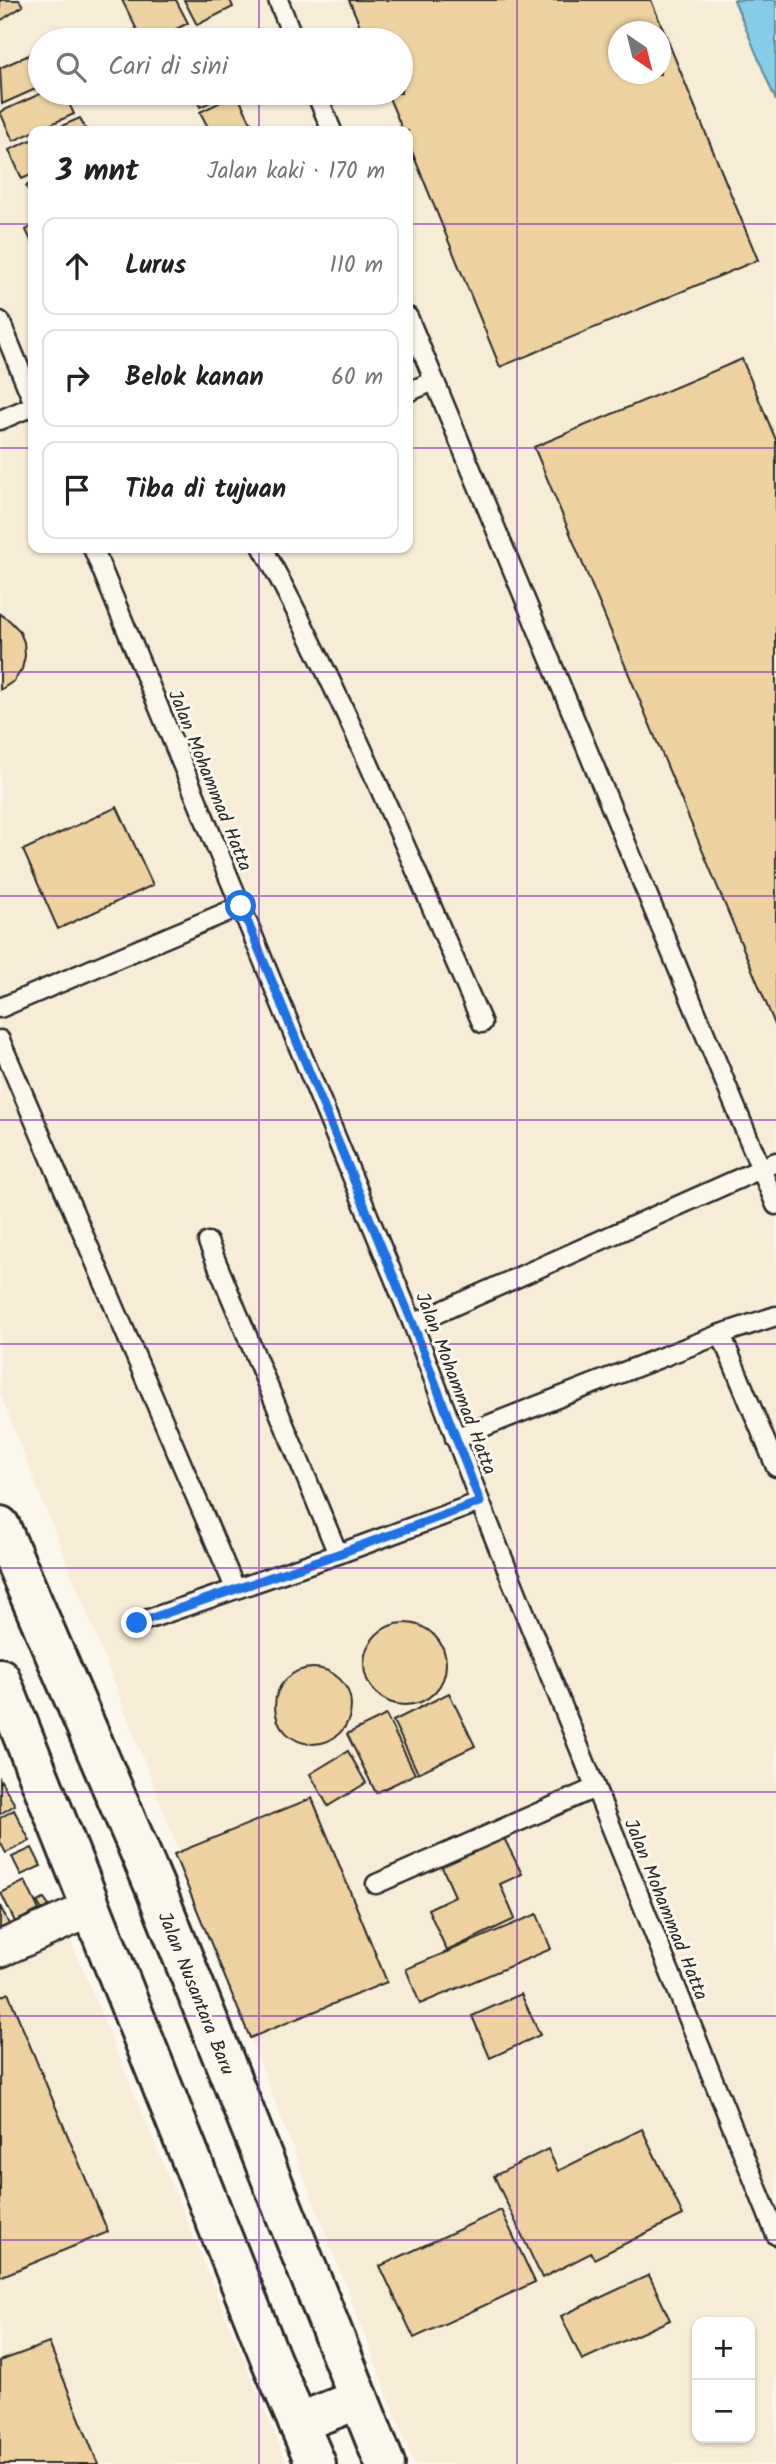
<!DOCTYPE html>
<html lang="id">
<meta charset="utf-8">
<style>
body{margin:0;font-family:Kalam,sans-serif;background:#f6f6f6;color:#222}
.controls{position:absolute;right:21px;bottom:21px;display:grid;overflow:hidden;border-radius:14px;box-shadow:0 2px 5px #0004}
.controls button{width:63px;height:63px;display:grid;place-items:center;padding:0;border:0;border-bottom:2px solid #e0e0e0;background:#fff;color:#222;font:35px sans-serif}
.compass{position:absolute;left:608px;top:21px;width:63px;height:63px;border-radius:50%;background:#fff;box-shadow:0 2px 5px #0004;rotate:145deg}
.stop{position:absolute;width:21px;height:21px;margin:-16px;border:5px solid #1a73e8;border-radius:50%;background:#fff}
.stop.end{background:#1a73e8;border-color:#fff;box-shadow:0 2px 7px #0008}
.list{margin:0;padding:0;list-style:none}
h2{display:flex;justify-content:space-between;align-items:center;height:91px;margin:0;padding:0 28px;font-size:30px}
h2 small{font-size:23px;font-weight:400;color:#767676}
.list li{display:grid;grid-template-columns:46px 1fr auto;gap:21px;align-items:center;box-sizing:border-box;height:98px;margin:0 14px 14px;padding:0 14px;border:2px solid #e0e0e0;border-radius:14px}
.list b{display:block;font-size:26px;white-space:nowrap}
.list em{font-size:23px;font-style:normal;color:#767676}
.icon{flex:none;width:38px;height:38px;fill:none;stroke:currentColor;stroke-width:2;stroke-linecap:round;stroke-linejoin:round}
.map{position:relative;flex:none;width:776px;height:2464px;overflow:hidden}
.search{position:absolute;background:#fff;box-shadow:0 2px 5px #0004;left:28px;top:28px;width:385px;height:77px;display:flex;align-items:center;gap:18px;box-sizing:border-box;padding:0 24px;border-radius:38px;color:#767676;font-size:26px}
.panel{position:absolute;background:#fff;box-shadow:0 2px 5px #0004;left:28px;top:126px;width:385px;height:427px;border-radius:14px}
.map>svg:first-child{display:block}
.built{fill:#f7ecd6;fill-rule:evenodd}
.water{fill:#85cce6;stroke:#618c9b;stroke-width:2}
.building{fill:#eed1a1;stroke:#2b2b2b;stroke-width:2;fill-rule:evenodd}
.lines{fill:none;stroke-linecap:round;stroke-linejoin:round}
.lane-casing{stroke:#2b2b2b;stroke-width:23}
.street-casing{stroke:#2b2b2b;stroke-width:40}
.highway-casing{stroke:#2b2b2b;stroke-width:44}
.lane{stroke:#fbf7ec;stroke-width:18}
.street{stroke:#fbf7ec;stroke-width:35}
.highway{stroke:#fbf7ec;stroke-width:38}
.route{stroke:#1a73e8;stroke-width:9}
.grid{fill:none;stroke:#7b2cbf;stroke-width:2;stroke-opacity:0.55}
.labels{text-anchor:middle;stroke-width:6;stroke-linejoin:round;paint-order:stroke}
.street-label{font-size:19px;fill:#2b2b2b;stroke:#fbf7ec}
</style>
<div class="map">
<svg width="776" height="2464" viewBox="0 0 776 2464">
<rect width="100%" height="100%" fill="#fbf7ec"/>
<filter id="ink" filterUnits="userSpaceOnUse"><feTurbulence type="fractalNoise" baseFrequency=".0143" numOctaves="2"/><feDisplacementMap in="SourceGraphic" scale="14" xChannelSelector="R" yChannelSelector="G"/><feConvolveMatrix kernelMatrix="1 2 1 2 8 2 1 2 1" color-interpolation-filters="sRGB"/></filter>
<g filter="url(#ink)">
<g class="built">
<path d="M0 0H734L776 101V2464H414L110 1672 0 1393ZM618 32H660V74H618ZM40 40H401V93H40ZM33 131H408V548H33ZM697 2322H750V2438H697Z"/>
<path d="M67 1931 287 2464H0V1959Z"/>
</g>
<path class="water" d="M734 0H776V101Z"/>
<g class="building">
<path d="M0 0H19L23 6 0 21Z"/>
<path d="M122 0H176L188 23 155 40H142Z"/>
<path d="M184 0H230L233 7 197 25Z"/>
<path d="M349 0H651L758 260 500 367 408 142V131H403L387 93H401V40H366ZM618 32H660V74H618Z"/>
<path d="M40 50V87L2 104 0 68Z"/>
<path d="M42 93H64L74 114 13 141 0 112Z"/>
<path d="M193 93H225L226 95 200 107Z"/>
<path d="M237 94 255 131H210L200 112Z"/>
<path d="M80 118 86 131H50Z"/>
<path d="M33 139V174L22 179 9 150Z"/>
<path d="M33 182V200L26 186Z"/>
<path d="M33 226V245L26 230Z"/>
<path d="M742 359 776 440V1027L534 447Z"/>
<path d="M0 614 9 620 19 630 24 642 25 656 22 669 14 681 0 690Z"/>
<path d="M117 807 153 885 58 929 23 850Z"/>
<circle cx="405" cy="1664" r="41"/>
<circle cx="313" cy="1706" r="38"/>
<path d="M449 1693 475 1746 418 1773 393 1721Z"/>
<path d="M386 1715 415 1774 376 1793 347 1734Z"/>
<path d="M348 1751 366 1783 328 1806 310 1774Z"/>
<path d="M0 1779 15 1805 0 1814Z"/>
<path d="M312 1798 387 1982 250 2038 174 1854Z"/>
<path d="M14 1810 30 1841 6 1853 0 1842V1818Z"/>
<path d="M503 1836 522 1874 500 1884 515 1919 447 1951 428 1909 455 1896 441 1865Z"/>
<path d="M32 1848 41 1866 21 1875 12 1857Z"/>
<path d="M25 1881 39 1910 15 1922 1 1893Z"/>
<path d="M44 1899 49 1906 42 1910 37 1902Z"/>
<path d="M0 1906 9 1924 0 1929Z"/>
<path d="M537 1914 551 1949 420 2004 406 1969Z"/>
<path d="M8 1993 108 2232 0 2277V1997Z"/>
<path d="M521 1994 540 2035 490 2058 472 2016Z"/>
<path d="M642 2129 683 2215 594 2259 591 2253 542 2278 494 2176 548 2149 558 2171Z"/>
<path d="M501 2210 535 2282 414 2338 380 2266Z"/>
<path d="M649 2275 670 2320 582 2360 561 2316Z"/>
<path d="M49 2343 98 2464H0V2361Z"/>
</g>
<g class="lines">
<defs>
<g id="lane">
<path d="M278 0 294 40"/>
<path d="M316 93 332 131"/>
<path d="M408 317 776 1205"/>
<path d="M0 321 33 401"/>
<path d="M408 392 434 381"/>
<path d="M0 420 33 406"/>
<path d="M93 548 413 1324 480 1502 776 2235"/>
<path d="M263 548C346 701 412 863 482 1023"/>
<path d="M0 1008 241 906"/>
<path d="M0 1040 235 1588"/>
<path d="M208 1242 338 1554"/>
<path d="M413 1324 776 1162"/>
<path d="M721 1334 776 1467"/>
<path d="M455 1438 721 1334 776 1316"/>
<path d="M137 1623 338 1554 480 1502"/>
<path d="M376 1884 595 1788"/>
</g>
<path id="street" d="M0 1949 93 1908"/>
<g id="highway">
<path d="M0 1526 154 1885 385 2464"/>
<path d="M0 1678 271 2360 316 2464"/>
<path d="M298 2423 359 2399"/>
</g>
</defs>
<use href="#lane" class="lane-casing"/>
<use href="#street" class="street-casing"/>
<use href="#highway" class="highway-casing"/>
<use href="#lane" class="lane"/>
<use href="#street" class="street"/>
<use href="#highway" class="highway"/>
</g>
</g>
<g class="lines" filter="url(#ink)">
<path class="route" d="M137 1623 338 1554 480 1502 413 1324 241 906"/>
</g>
<path class="grid" d="M259 0V40M517 0V2464M259 93V131M0 224H33M408 224H776M0 448H33M408 448H776M259 548V2464M0 672H776M0 896H776M0 1120H776M0 1344H776M0 1568H776M0 1792H776M0 2016H776M0 2240H776"/>
<g class="labels">
<g class="street-label">
<text transform="translate(211 780) rotate(68)" y="7">Jalan Mohammad Hatta</text>
<text transform="translate(457 1383) rotate(69)" y="7">Jalan Mohammad Hatta</text>
<text transform="translate(667 1909) rotate(68)" y="7">Jalan Mohammad Hatta</text>
<text transform="translate(197 1993) rotate(68)" y="7">Jalan Nusantara Baru</text>
</g>
</g>
</svg>
<div class="controls">
<button>+</button>
<button>−</button>
</div>
<svg class="compass" viewBox="-18 -18 36 36"><path d="M0-13l5 13h-10z" fill="#e53935"/><path d="M0 13l5-13h-10z" fill="#767676"/></svg>
<div class="stop" style="left:241px;top:906px"></div>
<div class="stop end" style="left:137px;top:1623px"></div>
<div class="search"><svg class="icon" aria-label="search" viewBox="0 0 24 24"><circle cx="10" cy="10" r="6"/><path d="M15 15l6 6"/></svg>Cari di sini</div>
<section class="panel">
<h2>3 mnt<small>Jalan kaki · 170 m</small></h2>
<ul class="list">
<li><svg class="icon" aria-label="ahead" viewBox="0 0 24 24"><path d="M12 20V5M6 11l6-6 6 6"/></svg><div><b>Lurus</b></div><em>110 m</em></li>
<li><svg class="icon" aria-label="right" viewBox="0 0 24 24"><path d="M7 20v-9h11M14 6l5 5-5 5"/></svg><div><b>Belok kanan</b></div><em>60 m</em></li>
<li><svg class="icon" aria-label="arrive" viewBox="0 0 24 24"><path d="M6 21V4h12l-3 4 3 4H6"/></svg><div><b>Tiba di tujuan</b></div></li>
</ul>
</section>
</div>
